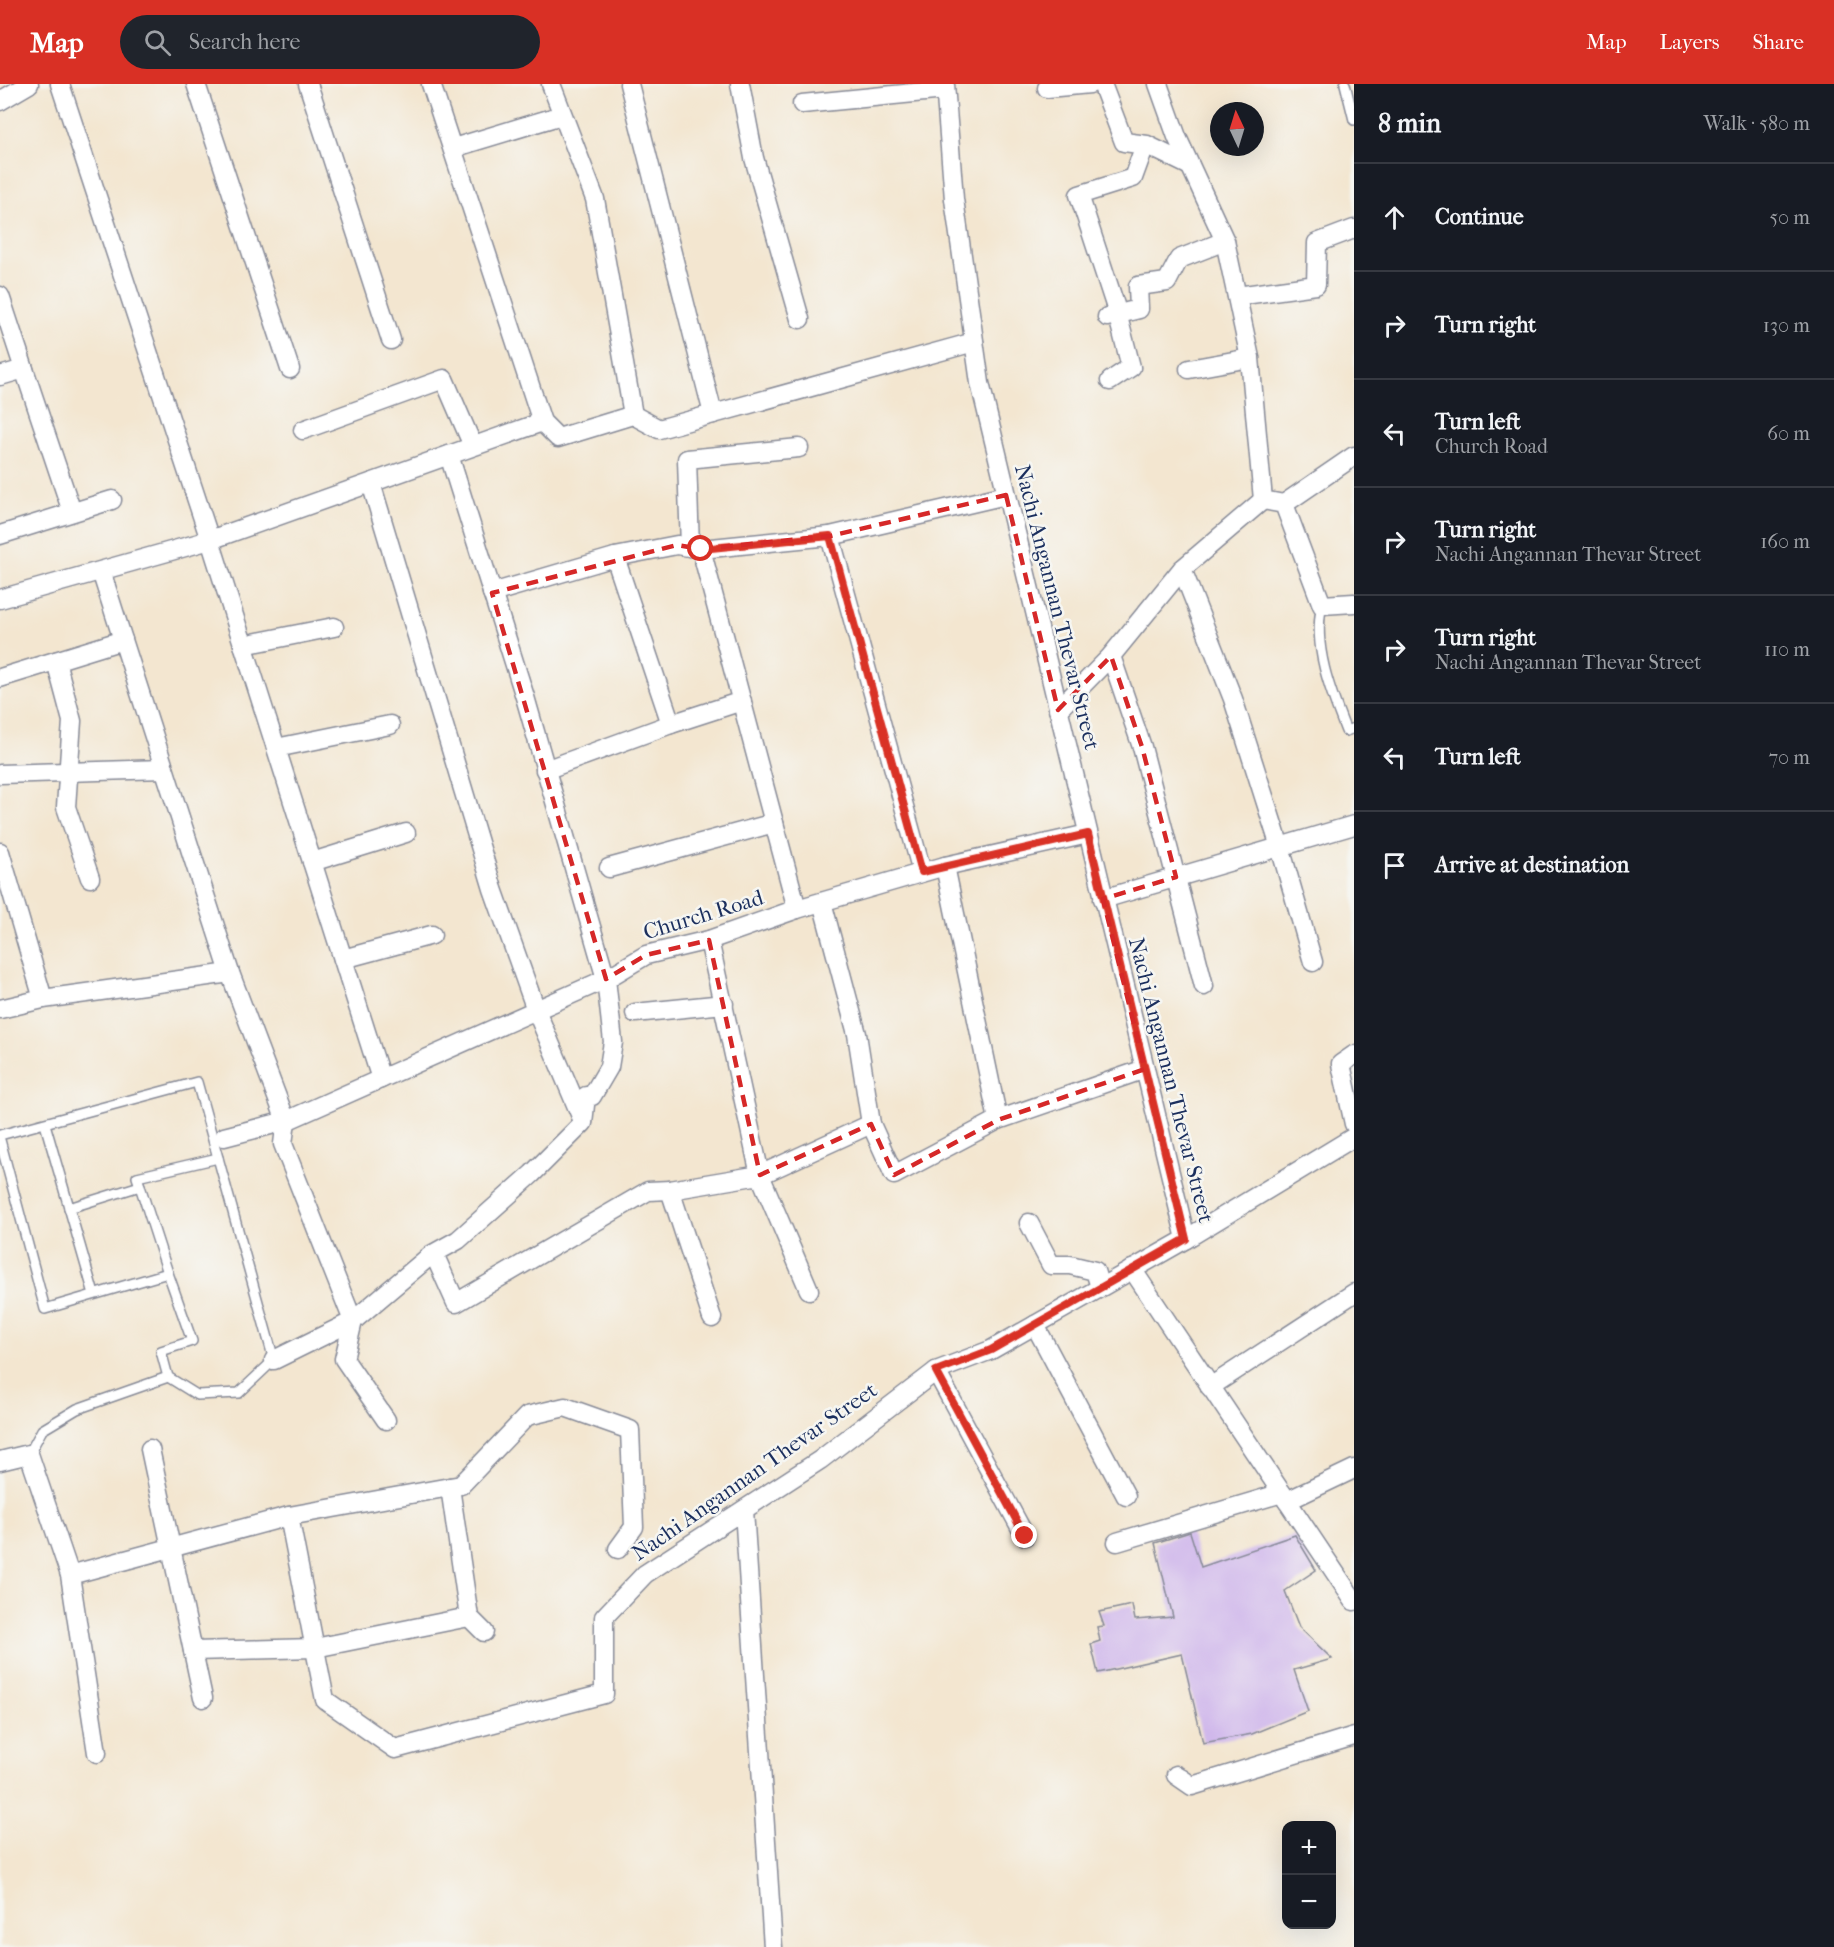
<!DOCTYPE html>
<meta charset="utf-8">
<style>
body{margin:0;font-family:"IM FELL French Canon",serif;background:#20242c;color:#f1f3f6}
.controls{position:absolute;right:18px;bottom:18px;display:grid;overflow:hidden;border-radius:12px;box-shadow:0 6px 24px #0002}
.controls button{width:54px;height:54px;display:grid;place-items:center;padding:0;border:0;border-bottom:2px solid #363941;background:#171b24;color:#f1f3f6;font:30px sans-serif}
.compass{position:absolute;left:1210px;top:18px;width:54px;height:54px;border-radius:50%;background:#171b24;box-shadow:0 6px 24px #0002;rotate:356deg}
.stop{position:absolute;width:18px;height:18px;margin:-14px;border:4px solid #d93025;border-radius:50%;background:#fff}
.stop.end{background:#d93025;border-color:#fff;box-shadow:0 2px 6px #0008}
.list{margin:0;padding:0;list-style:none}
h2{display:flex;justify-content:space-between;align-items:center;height:78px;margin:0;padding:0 24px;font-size:26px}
h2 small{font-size:20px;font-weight:400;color:#9ea1a6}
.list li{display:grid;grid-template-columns:39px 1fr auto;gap:18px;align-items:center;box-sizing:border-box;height:108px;padding:0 24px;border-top:2px solid #363941}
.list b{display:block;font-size:22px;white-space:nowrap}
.list p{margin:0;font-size:20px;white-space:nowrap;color:#9ea1a6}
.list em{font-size:20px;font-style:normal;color:#9ea1a6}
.icon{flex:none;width:33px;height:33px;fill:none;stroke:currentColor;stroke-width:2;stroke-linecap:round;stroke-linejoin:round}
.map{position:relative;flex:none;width:1354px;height:1863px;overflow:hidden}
header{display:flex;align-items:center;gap:36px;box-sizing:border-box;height:84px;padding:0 30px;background:#d93025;color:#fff}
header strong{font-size:28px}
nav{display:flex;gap:33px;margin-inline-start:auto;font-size:21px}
.search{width:420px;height:54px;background:#20242c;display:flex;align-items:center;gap:15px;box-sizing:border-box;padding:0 21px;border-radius:33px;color:#9ea1a6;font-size:22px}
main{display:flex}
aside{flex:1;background:#171b24}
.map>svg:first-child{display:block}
.building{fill:#d0b8eb}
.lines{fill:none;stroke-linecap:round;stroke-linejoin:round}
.lane-casing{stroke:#878a97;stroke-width:12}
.street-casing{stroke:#878a97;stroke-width:21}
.lane{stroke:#fff;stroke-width:9}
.street{stroke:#fff;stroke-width:18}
.route{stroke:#d93025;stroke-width:8}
.marked{fill:none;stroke:#d62828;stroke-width:4.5;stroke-dasharray:12 8;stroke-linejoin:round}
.labels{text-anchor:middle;stroke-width:5;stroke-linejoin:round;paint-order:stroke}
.street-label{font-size:22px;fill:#1b2f5e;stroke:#f6f6f2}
</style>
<header>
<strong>Map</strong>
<div class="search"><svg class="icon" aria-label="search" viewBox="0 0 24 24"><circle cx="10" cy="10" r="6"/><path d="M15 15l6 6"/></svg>Search here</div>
<nav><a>Map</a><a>Layers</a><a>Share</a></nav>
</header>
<main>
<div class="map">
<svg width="1354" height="1863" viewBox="0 0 1354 1863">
<rect width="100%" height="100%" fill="#f6f6f2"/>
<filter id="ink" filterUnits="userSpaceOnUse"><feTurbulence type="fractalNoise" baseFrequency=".0167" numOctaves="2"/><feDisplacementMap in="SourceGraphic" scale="12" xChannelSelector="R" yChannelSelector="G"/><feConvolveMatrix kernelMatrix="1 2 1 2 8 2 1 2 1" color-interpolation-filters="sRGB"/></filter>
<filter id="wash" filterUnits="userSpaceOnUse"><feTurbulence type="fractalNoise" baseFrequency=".008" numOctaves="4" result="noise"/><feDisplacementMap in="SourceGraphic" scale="24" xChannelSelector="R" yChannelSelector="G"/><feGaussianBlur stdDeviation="1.35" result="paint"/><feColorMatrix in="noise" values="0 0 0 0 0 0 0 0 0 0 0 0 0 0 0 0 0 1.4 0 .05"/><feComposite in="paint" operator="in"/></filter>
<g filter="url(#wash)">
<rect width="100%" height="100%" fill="#f3e6d0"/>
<g id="blocks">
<path class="building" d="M1190 1448 1201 1483 1295 1451 1316 1486 1285 1507 1299 1543 1332 1575 1294 1586 1308 1627 1252 1650 1203 1659 1182 1570 1098 1589 1091 1560 1100 1557 1097 1543 1104 1542 1099 1528 1132 1521 1135 1536 1173 1533 1155 1459Z"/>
</g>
</g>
<g filter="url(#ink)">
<use href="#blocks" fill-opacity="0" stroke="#878a97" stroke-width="1.5"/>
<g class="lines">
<defs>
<g id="lane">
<path d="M1345 0 1354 36"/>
<path d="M1322 521C1312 561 1331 609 1346 647L1354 644"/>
<path d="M45 1040 94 1210"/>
<path d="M0 1051 197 998 274 1276 239 1309 197 1311 168 1293 161 1267 192 1257 168 1189 45 1225 0 1056"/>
<path d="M140 1102 137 1093 218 1074"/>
<path d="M69 1124 140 1102 168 1189"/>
<path d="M29 1370 42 1346 77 1325 168 1293"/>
</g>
<g id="street">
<path d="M60 0 210 456 381 995"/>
<path d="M196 0 290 285"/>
<path d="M308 0 391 256"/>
<path d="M431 0 542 338 558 354 633 331 659 345 974 258"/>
<path d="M551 0 595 115 633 331"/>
<path d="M629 0 713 330"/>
<path d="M740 0 754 74 800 235"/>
<path d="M1102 0 1124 58 1147 61 1190 82"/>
<path d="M1158 0 1177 53 1225 157 1250 274 1263 416 1284 420 1322 521 1354 519"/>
<path d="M1047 4 1090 0"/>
<path d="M0 17 29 0"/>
<path d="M802 20 945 6"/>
<path d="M453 64 562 31"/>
<path d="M0 212 24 285 0 292"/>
<path d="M1237 212 1316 201 1317 159 1354 145"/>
<path d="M1107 233 1139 225 1138 202 1167 198 1179 175 1225 157"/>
<path d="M24 285 72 428"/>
<path d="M1189 285 1250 274"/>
<path d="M1110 297 1131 283 1115 221 1079 111 1133 94 1145 61"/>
<path d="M303 346 444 295 473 362"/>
<path d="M371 399 493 805 536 926 583 1037"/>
<path d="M1284 420 1354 372"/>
<path d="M0 451 112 416"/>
<path d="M830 452 922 788"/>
<path d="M690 463 687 375 799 364"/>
<path d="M1182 485 1233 615 1280 763 1313 878"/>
<path d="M101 487 123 556"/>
<path d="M492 509 615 473"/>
<path d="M0 515 210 456 542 338"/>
<path d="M243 561 334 543"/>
<path d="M1111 572 1142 663 1204 902"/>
<path d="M56 577 72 637 66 723 90 794"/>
<path d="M0 594 123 556 230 889 286 1037 283 1060 353 1237 344 1275 386 1336"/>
<path d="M1058 626 1111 572 1182 485 1263 416"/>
<path d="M671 640 742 617"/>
<path d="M276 664 390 641"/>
<path d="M545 686 671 640 615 473 677 461 701 465"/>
<path d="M0 690 164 685"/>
<path d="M0 768 43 915"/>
<path d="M312 778 406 749"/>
<path d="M945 782 998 1036"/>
<path d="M609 784 774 739"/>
<path d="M1103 815 1354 741"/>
<path d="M822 818 857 950 871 1040 894 1091 998 1036 1145 985"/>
<path d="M797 825 701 465 830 452 1006 411"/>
<path d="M709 856 760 1091 809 1206"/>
<path d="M343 875 432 851"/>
<path d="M0 925 43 915 230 889"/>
<path d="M635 929 724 920"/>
<path d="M1354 971 1341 980 1354 1040"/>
<path d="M224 1053 286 1037 606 895 646 871 709 856 797 825 945 782 1088 750"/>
<path d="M1029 1139 1051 1181H1070L1095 1187 1100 1203"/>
<path d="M1186 1155 1354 1053"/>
<path d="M434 1170 456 1219 648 1107 670 1106"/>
<path d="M1132 1185 1354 1517"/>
<path d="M712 1234 670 1106 760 1091 871 1040"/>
<path d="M1035 1241 1126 1412"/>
<path d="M274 1276 353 1237 431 1171 458 1156 532 1090 583 1039 586 1012H592L609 983 613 958 606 895 525 613 449 371"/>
<path d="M936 1287 1025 1452"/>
<path d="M1210 1303 1354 1209"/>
<path d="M150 1365 203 1614"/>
<path d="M0 1377 29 1370 70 1491 97 1669"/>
<path d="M450 1403 469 1533 484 1548"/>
<path d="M1287 1417 1354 1385"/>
<path d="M744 1426 773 1863"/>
<path d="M1117 1458 1282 1409"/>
<path d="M618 1465 634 1443 630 1346 565 1323 527 1332 461 1401 289 1432 325 1616 395 1665 604 1610V1533L645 1490 820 1376 936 1287 991 1266 1186 1155 980 299 954 115 945 0"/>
<path d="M70 1491 289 1432"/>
<path d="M193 1567 315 1564 469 1533"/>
<path d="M1176 1691 1192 1702 1354 1652"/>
</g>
</defs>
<use href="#lane" class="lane-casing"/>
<use href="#street" class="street-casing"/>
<use href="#lane" class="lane"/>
<use href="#street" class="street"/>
</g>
</g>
<g class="lines" filter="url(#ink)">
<path class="route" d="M701 465 830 452 922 788 1088 750 1186 1155 991 1266 936 1287 1025 1452"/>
</g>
<path class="marked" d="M1006 411 1058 626 1111 572 1142 663 1176 793 1103 815 1145 985 998 1036 894 1091 871 1040 760 1091 709 856 646 871 606 895 492 509 677 461 701 465 830 452Z"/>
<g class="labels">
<g class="street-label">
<text transform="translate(1058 523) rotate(76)" y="8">Nachi Angannan Thevar Street</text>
<text transform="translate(703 830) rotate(-17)" y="8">Church Road</text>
<text transform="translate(1172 996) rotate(76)" y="8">Nachi Angannan Thevar Street</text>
<text transform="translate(754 1387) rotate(-35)" y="8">Nachi Angannan Thevar Street</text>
</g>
</g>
</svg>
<div class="controls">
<button>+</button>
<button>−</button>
</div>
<svg class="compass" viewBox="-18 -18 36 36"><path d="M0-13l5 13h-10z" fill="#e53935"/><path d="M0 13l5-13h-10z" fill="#9ea1a6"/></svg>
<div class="stop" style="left:701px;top:465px"></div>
<div class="stop end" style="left:1025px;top:1452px"></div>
</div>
<aside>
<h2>8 min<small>Walk · 580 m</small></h2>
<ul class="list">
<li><svg class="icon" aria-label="ahead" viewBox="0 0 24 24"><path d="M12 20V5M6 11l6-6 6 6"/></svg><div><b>Continue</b></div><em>50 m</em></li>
<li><svg class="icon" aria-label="right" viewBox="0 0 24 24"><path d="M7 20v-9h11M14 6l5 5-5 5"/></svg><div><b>Turn right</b></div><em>130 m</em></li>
<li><svg class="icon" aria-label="left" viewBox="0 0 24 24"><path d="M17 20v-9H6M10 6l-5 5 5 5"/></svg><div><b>Turn left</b><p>Church Road</p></div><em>60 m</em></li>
<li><svg class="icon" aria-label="right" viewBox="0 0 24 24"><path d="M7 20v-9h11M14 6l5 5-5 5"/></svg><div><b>Turn right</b><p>Nachi Angannan Thevar Street</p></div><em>160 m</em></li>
<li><svg class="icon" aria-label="right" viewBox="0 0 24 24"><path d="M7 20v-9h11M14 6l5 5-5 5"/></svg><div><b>Turn right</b><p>Nachi Angannan Thevar Street</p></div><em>110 m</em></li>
<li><svg class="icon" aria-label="left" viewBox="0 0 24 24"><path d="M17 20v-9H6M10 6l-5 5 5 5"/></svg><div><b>Turn left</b></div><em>70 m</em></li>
<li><svg class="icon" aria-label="arrive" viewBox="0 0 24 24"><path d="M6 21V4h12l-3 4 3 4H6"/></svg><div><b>Arrive at destination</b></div></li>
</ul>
</aside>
</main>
